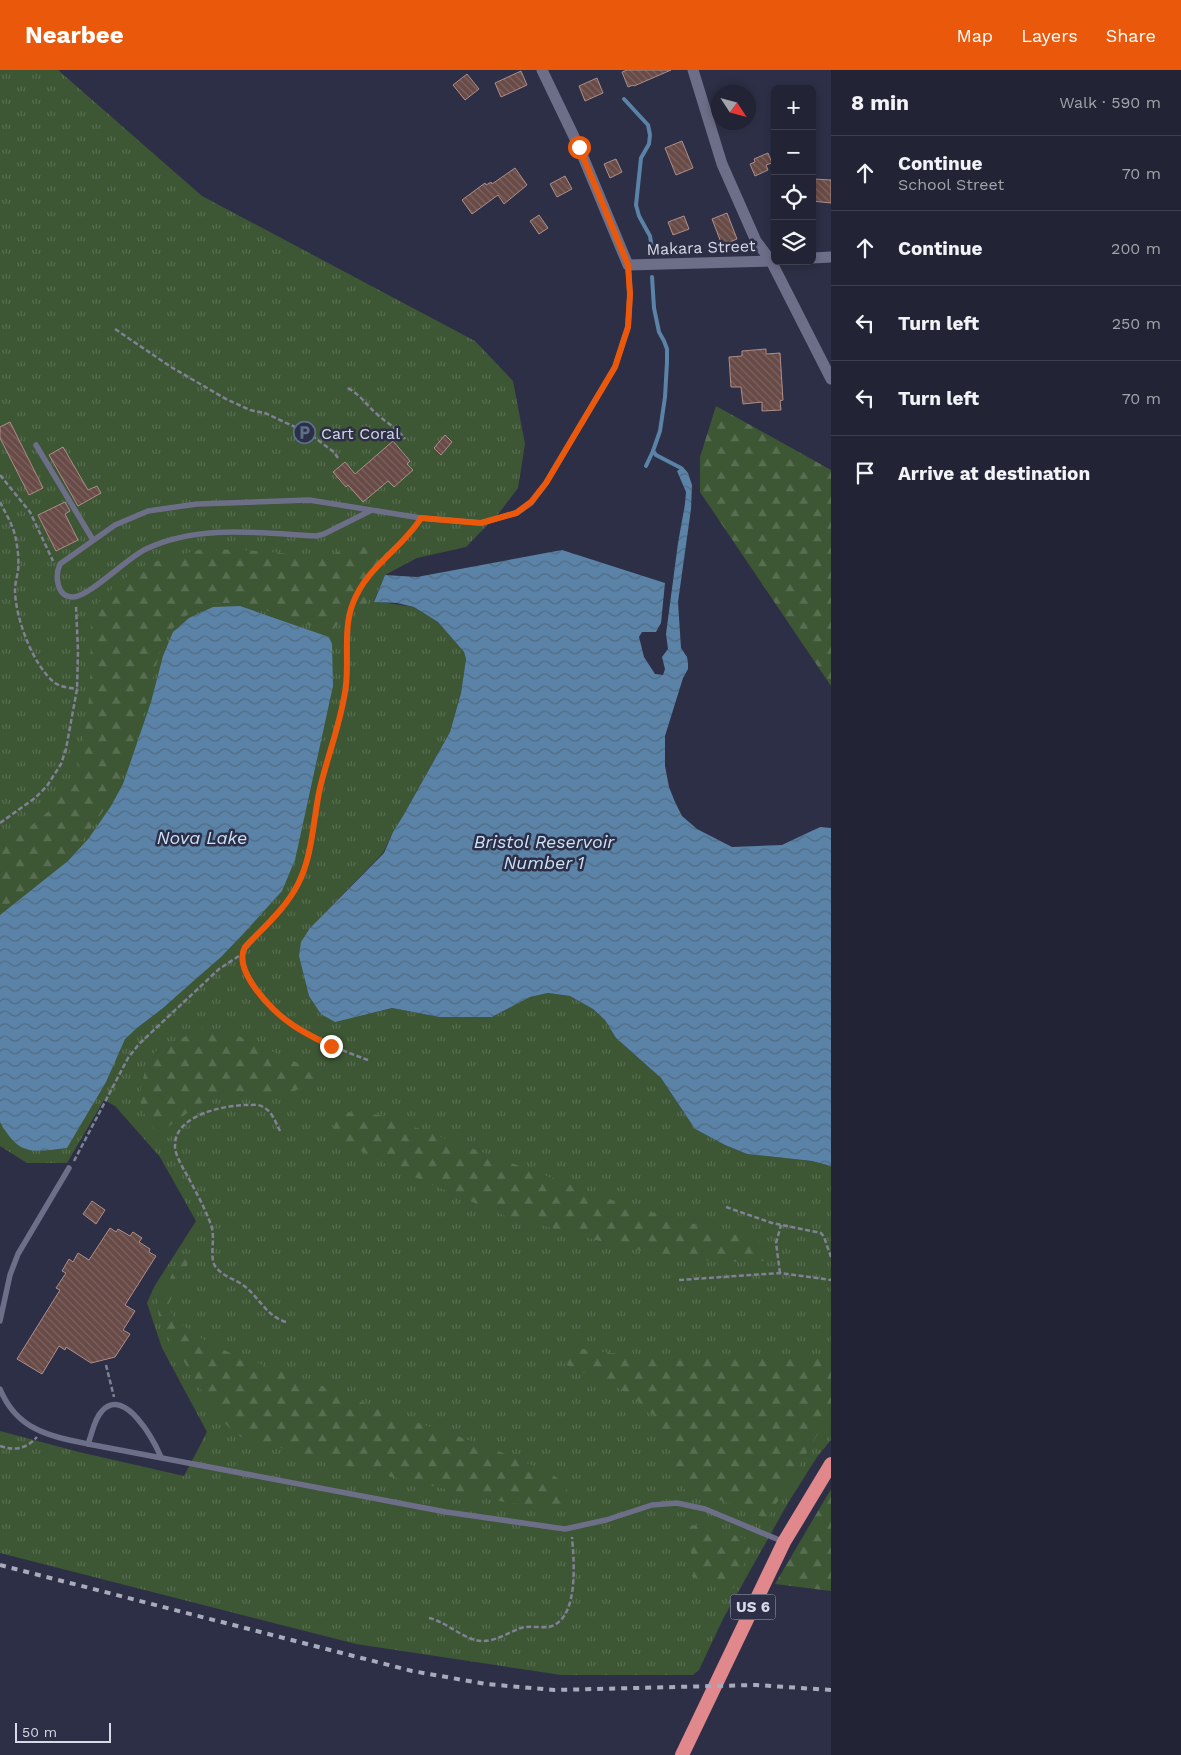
<!DOCTYPE html>
<meta charset="utf-8">
<style>
body{margin:0;font-family:"Work Sans",sans-serif;background:#2e2f40;color:#f1f3f6}
.controls{position:absolute;right:15px;top:15px;display:grid;overflow:hidden;border-radius:8px;box-shadow:0 2px 8px #0003}
.controls button{width:45px;height:45px;display:grid;place-items:center;padding:0;border:0;border-bottom:1px solid #3f404f;background:#222334;color:#f1f3f6;font:25px sans-serif}
.compass{position:absolute;left:711px;top:15px;width:45px;height:45px;border-radius:50%;background:#222334;box-shadow:0 2px 8px #0003;rotate:126deg}
.scale{position:absolute;left:15px;bottom:12px;width:96px;box-sizing:border-box;padding-left:5px;border:2px solid #d7d9e8;border-top:0;font-size:14px;line-height:18px;white-space:nowrap;color:#d7d9e8;-webkit-text-stroke:4px #2d2f46;paint-order:stroke}
.stop{position:absolute;width:15px;height:15px;margin:-11px;border:4px solid #ea580c;border-radius:50%;background:#fff}
.stop.end{background:#ea580c;border-color:#fff;box-shadow:0 1px 5px #0008}
.list{margin:0;padding:0;list-style:none}
h2{display:flex;justify-content:space-between;align-items:center;height:65px;margin:0;padding:0 20px;font-size:21px}
h2 small{font-size:16px;font-weight:400;color:#a2a4ac}
.list li{display:grid;grid-template-columns:32px 1fr auto;gap:15px;align-items:center;box-sizing:border-box;height:75px;padding:0 20px;border-top:1px solid #3f404f}
.list b{display:block;font-size:19px;white-space:nowrap}
.list p{margin:0;font-size:16px;white-space:nowrap;color:#a2a4ac}
.list em{font-size:16px;font-style:normal;color:#a2a4ac}
.icon{flex:none;width:28px;height:28px;fill:none;stroke:currentColor;stroke-width:2;stroke-linecap:round;stroke-linejoin:round}
.map{position:relative;flex:none;width:831px;height:1685px;overflow:hidden}
header{display:flex;align-items:center;gap:30px;box-sizing:border-box;height:70px;padding:0 25px;background:#ea580c;color:#fff}
header strong{font-size:24px}
nav{display:flex;gap:28px;margin-inline-start:auto;font-size:18px}
main{display:flex}
aside{flex:1;background:#222334}
.map>svg:first-child{display:block}
.grass{fill:url(#grass-tufts)}
.forest{fill:url(#forest-firs)}
.water{fill:url(#water-waves)}
.lines{fill:none;stroke-linecap:round;stroke-linejoin:round}
.stream{stroke:#5a83a7;stroke-width:4}
.building{fill:url(#building-back-hatch);stroke:#af8e89}
.path{stroke:#7f8194;stroke-width:2.5;stroke-dasharray:5 2.5;stroke-linecap:butt}
.service{stroke:#6d6f89;stroke-width:5.5}
.minor{stroke:#6d6f89;stroke-width:11}
.trunk{stroke:#e1888c;stroke-width:14}
.rail{stroke:#a9abbc;stroke-width:4;stroke-dasharray:6 6;stroke-linecap:butt}
.route{stroke:#ea580c;stroke-width:6}
.labels{text-anchor:middle;stroke-width:5;stroke-linejoin:round;paint-order:stroke}
.shield{fill:#2d2f46;stroke:#a4a6b7;stroke-width:1}
.shield-label{font-size:15px;font-weight:bold;fill:#d7d9e8}
.street-label{font-size:16px;fill:#d7d9e8;stroke:#2d2f46}
.poi-label{font-size:16px;fill:#d7d9e8;stroke:#2d2f46;text-anchor:start}
.water-label{font-size:18px;font-style:italic;fill:#cae3fa;stroke:#2d2f46}
</style>
<header>
<strong>Nearbee</strong>
<nav><a>Map</a><a>Layers</a><a>Share</a></nav>
</header>
<main>
<div class="map">
<svg width="831" height="1685" viewBox="0 0 831 1685">
<defs>
<pattern id="grass-tufts" width="24" height="20" patternUnits="userSpaceOnUse" patternTransform="scale(1.25)"><rect width="24" height="20" fill="#3d5634"/><path d="M3 7l-1-3M5 7V3M7 7l1-3M15 17l-1-3M17 17v-4M19 17l1-3" fill="none" stroke="#586e51"/></pattern>
<pattern id="forest-firs" width="22" height="20" patternUnits="userSpaceOnUse" patternTransform="scale(1.25)"><rect width="22" height="20" fill="#3d5634"/><path d="M5 1l3.5 6h-7zM16 11l3.5 6h-7z" fill="#586e51"/></pattern>
<pattern id="water-waves" width="16" height="10" patternUnits="userSpaceOnUse" patternTransform="scale(1.25)"><rect width="16" height="10" fill="#5a83a7"/><path d="M0 5q4-4 8 0t8 0" fill="none" stroke="#516c85"/></pattern>
<pattern id="building-back-hatch" width="6" height="6" patternUnits="userSpaceOnUse" patternTransform="scale(1.25)"><rect width="6" height="6" fill="#684a46"/><path d="M-1 5l2 2M0 0l6 6M5-1l2 2" fill="none" stroke="#7d6461"/></pattern>
</defs>
<rect width="100%" height="100%" fill="#2d2f46"/>
<path class="grass" d="M0 0H58L202 126 475 271 513 311 525 374 518 418 499 443 466 477 417 488 385 505 374 531 414 537 438 552 464 582 466 589 461 623 450 662 403 746 393 762 383 783 310 858 305 908 309 926 367 944 392 938 439 947H492L530 927 548 923 570 926 593 939 605 950 616 968 661 1008 695 1059 725 1075 747 1084 812 1091 831 1096V1370L817 1387 788 1433 723 1549 699 1600 693 1605H561L356 1574 0 1483V1361L79 1382 184 1406 207 1362 162 1278 147 1233 154 1217 196 1151 160 1087 115 1036 104 1030 67 1093H27L0 1076Z"/>
<g class="forest">
<path d="M716 336 831 400V616L700 422V387Z"/>
<path d="M367 471 375 475 379 483V492L370 528 364 536 349 543 331 561 298 552 254 536 241 533H213L187 545 170 561 159 584 147 631 120 713 108 734 86 765 65 789 0 841V781L49 741 69 716 76 702 85 663 90 619 91 551 99 532 115 516 129 505 153 492 203 479 245 480 327 487 352 475Z"/>
<path d="M203 958 225 960 309 998 317 1003 316 1009 310 1015 275 1028 260 1027 230 1022 220 1025 203 1032 169 1056 155 1061 141 1038 140 1023 146 996 151 986 157 980Z"/>
<path d="M359 1041 390 1048 609 1129 664 1146 767 1173 770 1186 764 1191 718 1192 653 1183 596 1170 503 1145 398 1100 338 1069C331 1062 334 1050 342 1045 346 1042 354 1042 359 1041Z"/>
<path d="M183 1188 187 1190 188 1194 169 1233C169 1243 176 1251 185 1257 222 1285 267 1296 310 1311 334 1320 357 1331 380 1339 427 1357 474 1370 520 1390 530 1395 556 1404 563 1413 569 1419 568 1427 567 1434L558 1437 509 1433 365 1401 241 1367C218 1353 196 1310 181 1287 175 1277 168 1267 163 1257 159 1249 156 1239 159 1231L177 1194Z"/>
<path d="M576 1278 610 1283 670 1288 729 1286 831 1287V1346L816 1367 767 1449 720 1430 684 1419 676 1401 668 1372 655 1346 632 1326 599 1307 581 1302 567 1295 565 1284Z"/>
<path d="M831 1419V1521L775 1514Z"/>
<path d="M702 1455 720 1460 754 1472 733 1519 693 1507V1493L686 1456Z"/>
</g>
<g class="water">
<path d="M683 397 688 403 692 415 691 439 678 532 681 578 687 587 688 593V599L683 608 665 666V696L669 717 675 732 682 746 697 759 732 777 782 775 820 757 831 758V1096L812 1091 747 1084 725 1075 695 1059 661 1008 616 968 605 950 593 939 570 926 548 923 530 927 492 947H439L392 938 335 952 321 944 309 926 299 886 301 872 310 858 384 783 393 762 403 746 450 662 461 623 466 589 464 582 438 552 414 537 397 533 374 532 385 505 417 507 562 480 665 513 661 553 656 562H642L639 567 644 587 655 604 663 605 665 599 662 587 668 579 666 564 678 473 685 434 686 422 677 401Z"/>
<path d="M240 536 329 567 332 574 333 616 295 790 282 821 244 863 221 887 190 914 163 938 137 958 125 969 106 1012 67 1078C31 1082 20 1087 0 1052V845L68 791 89 768 111 736 123 714 151 632 163 586 173 562 189 548 213 537Z"/>
</g>
<g class="lines">
<g class="stream">
<path d="M624 29 648 55 650 65 649 74 641 88 636 135 639 146 650 166 652 178"/>
<path d="M652 207 654 238 659 262 664 271 667 279V292L665 327 660 361 653 381 656 385 681 398"/>
<path d="M646 396 653 381"/>
</g>
</g>
<g class="building">
<path d="M627 0H671L634 16 633 15 628 17 622 2Z"/>
<path d="M521 1 527 15 501 27 495 13Z"/>
<path d="M467 4 479 19 465 30 453 15Z"/>
<path d="M597 8 603 23 585 31 579 16Z"/>
<path d="M682 71 693 98 676 105 665 78Z"/>
<path d="M768 83 772 93 766 95 768 100 755 106 750 94 755 92 754 89Z"/>
<path d="M616 89 622 102 610 108 604 94Z"/>
<path d="M515 98 527 115 504 134 498 125 472 144 462 130 485 113 486 115 491 112 492 114Z"/>
<path d="M565 106 572 119 557 127 550 114Z"/>
<path d="M813 109 831 110V133L812 131Z"/>
<path d="M727 143 737 169 722 175 712 149Z"/>
<path d="M539 145 548 158 539 164 530 151Z"/>
<path d="M684 146 689 159 673 165 668 152Z"/>
<path d="M766 279V284L780 283 783 330 780 331 781 340 762 341V332L743 334 741 317H731L729 287 742 286V281Z"/>
<path d="M10 352 43 418 29 425 0 368V357Z"/>
<path d="M445 365 452 372 441 385 434 378Z"/>
<path d="M393 371 410 391 407 394 413 400 394 417 388 411 363 432 348 415 346 417 333 402 345 392 355 404Z"/>
<path d="M63 377 88 420 97 416 101 423 78 436 49 385Z"/>
<path d="M65 432 70 441 65 444 78 470 56 481 38 445Z"/>
<path d="M92 1131 105 1140 96 1154 83 1144Z"/>
<path d="M110 1158 116 1162 118 1159 130 1166 133 1162 142 1168 139 1172 150 1179 149 1182 156 1186 125 1235 135 1241 123 1260 130 1264 115 1287 91 1293 66 1277 65 1280 59 1276 42 1304 17 1289 60 1220 56 1218 66 1203 62 1201 69 1189 73 1192 78 1183 89 1190Z"/>
</g>
<g class="lines">
<g class="path">
<path d="M115 259 171 297 226 329 250 340 265 343 310 364 334 382 338 388"/>
<path d="M348 318C363 327 366 335 378 345 387 353 398 359 405 369"/>
<path d="M0 405 30 442 53 491"/>
<path d="M0 432C6 444 14 457 16 470 18 480 19 491 18 501 17 507 15 514 15 520 15 547 33 596 55 613 61 617 70 618 77 619"/>
<path d="M0 753 35 728 47 716 61 694 66 679 77 619 78 581 76 536"/>
<path d="M368 990C318 972 251 943 242 884L292 825 305 799 320 719 346 617 349 560C345 533 369 503 386 485 396 475 409 467 417 455"/>
<path d="M280 1061C276 1053 272 1041 263 1037 259 1034 253 1035 248 1035 227 1035 183 1043 176 1068 175 1071 175 1075 175 1079 177 1088 183 1098 188 1107 196 1122 205 1138 211 1155 216 1168 209 1186 215 1196 221 1205 231 1208 240 1213 258 1224 265 1246 286 1252"/>
<path d="M74 1091 128 988 139 974 219 899 242 884"/>
<path d="M726 1137 772 1153 821 1163 824 1167 831 1187"/>
<path d="M780 1203 776 1173 781 1155"/>
<path d="M679 1210 780 1203 831 1210"/>
<path d="M106 1295 114 1327"/>
<path d="M0 1376C15 1381 26 1379 37 1367"/>
<path d="M429 1548C447 1552 462 1569 481 1571 495 1572 509 1562 521 1558 531 1555 542 1559 552 1556 579 1546 574 1490 572 1467"/>
</g>
<g class="service">
<path d="M36 375 93 470"/>
<path d="M370 441 324 464 316 466C260 463 198 454 146 479 128 487 89 527 73 527 56 527 55 505 60 494L115 455 148 441 197 434 309 430 421 448 481 453 517 443 531 433 546 413 615 297 628 257 630 224 628 195"/>
<path d="M0 1251 10 1205 18 1184 69 1098"/>
<path d="M0 1319C17 1360 49 1366 88 1374L446 1442 565 1459 606 1450 652 1435 677 1433 705 1439 784 1472"/>
<path d="M88 1374C92 1364 94 1349 102 1341 125 1316 154 1371 161 1387"/>
</g>
<g class="minor">
<path d="M542 0 579 77 628 195 775 191"/>
<path d="M693 0 722 94 756 171 771 191 831 309"/>
<path d="M812 188 831 187"/>
</g>
<path class="trunk" d="M682 1685 784 1472 831 1394"/>
<path class="rail" d="M0 1495 412 1601 486 1614 554 1620 756 1615 831 1620"/>
</g>
<g class="lines">
<path class="route" d="M331 976C317 969 302 962 290 953 272 941 232 900 245 877 264 857 286 838 298 814 313 785 313 749 320 718 328 684 342 650 346 615 349 589 343 558 353 533 367 496 402 479 421 448L481 453 516 443 531 432 546 413 615 297 628 257 630 224 628 195 579 77"/>
</g>
<defs>
<symbol id="parking-ring" viewBox="-11 -11 22 22"><circle r="9.5" fill="#2d2f46" stroke="#5c6f8a" stroke-width="1.5"/><path d="M-3.5-5.5H1a3.5 3.5 0 0 1 0 7H-1V5.5H-3.5ZM-1-3.4V-.6H.8a1.4 1.4 0 0 0 0-2.8Z" fill="#5c6f8a"/></symbol>
</defs>
<g fill-rule="evenodd">
<use href="#parking-ring" x="292" y="350" width="25" height="25"/>
</g>
<g class="labels">
<rect class="shield" x="730.5" y="1524.5" width="45" height="25" rx="4"/>
<g class="shield-label">
<text x="753" y="1542">US 6</text>
</g>
<g class="street-label">
<text transform="translate(701 177) rotate(-2)" y="6">Makara Street</text>
</g>
<g class="poi-label">
<text x="321" y="369">Cart Coral</text>
</g>
<g class="water-label">
<text x="202" y="774">Nova Lake</text>
<text x="544" y="778">Bristol Reservoir<tspan x="544" dy="21">Number 1</tspan></text>
</g>
</g>
</svg>
<div class="controls">
<button>+</button>
<button>−</button>
<button><svg class="icon" aria-label="locate" viewBox="0 0 24 24"><circle cx="12" cy="12" r="6"/><path d="M12 2v4M12 18v4M2 12h4M18 12h4"/></svg></button>
<button><svg class="icon" aria-label="layers" viewBox="0 0 24 24"><path d="M12 4l9 5-9 5-9-5zM3 14l9 5 9-5"/></svg></button>
</div>
<svg class="compass" viewBox="-18 -18 36 36"><path d="M0-13l5 13h-10z" fill="#e53935"/><path d="M0 13l5-13h-10z" fill="#a2a4ac"/></svg>
<div class="scale">50 m</div>
<div class="stop" style="left:579px;top:77px"></div>
<div class="stop end" style="left:331px;top:976px"></div>
</div>
<aside>
<h2>8 min<small>Walk · 590 m</small></h2>
<ul class="list">
<li><svg class="icon" aria-label="ahead" viewBox="0 0 24 24"><path d="M12 20V5M6 11l6-6 6 6"/></svg><div><b>Continue</b><p>School Street</p></div><em>70 m</em></li>
<li><svg class="icon" aria-label="ahead" viewBox="0 0 24 24"><path d="M12 20V5M6 11l6-6 6 6"/></svg><div><b>Continue</b></div><em>200 m</em></li>
<li><svg class="icon" aria-label="left" viewBox="0 0 24 24"><path d="M17 20v-9H6M10 6l-5 5 5 5"/></svg><div><b>Turn left</b></div><em>250 m</em></li>
<li><svg class="icon" aria-label="left" viewBox="0 0 24 24"><path d="M17 20v-9H6M10 6l-5 5 5 5"/></svg><div><b>Turn left</b></div><em>70 m</em></li>
<li><svg class="icon" aria-label="arrive" viewBox="0 0 24 24"><path d="M6 21V4h12l-3 4 3 4H6"/></svg><div><b>Arrive at destination</b></div></li>
</ul>
</aside>
</main>
